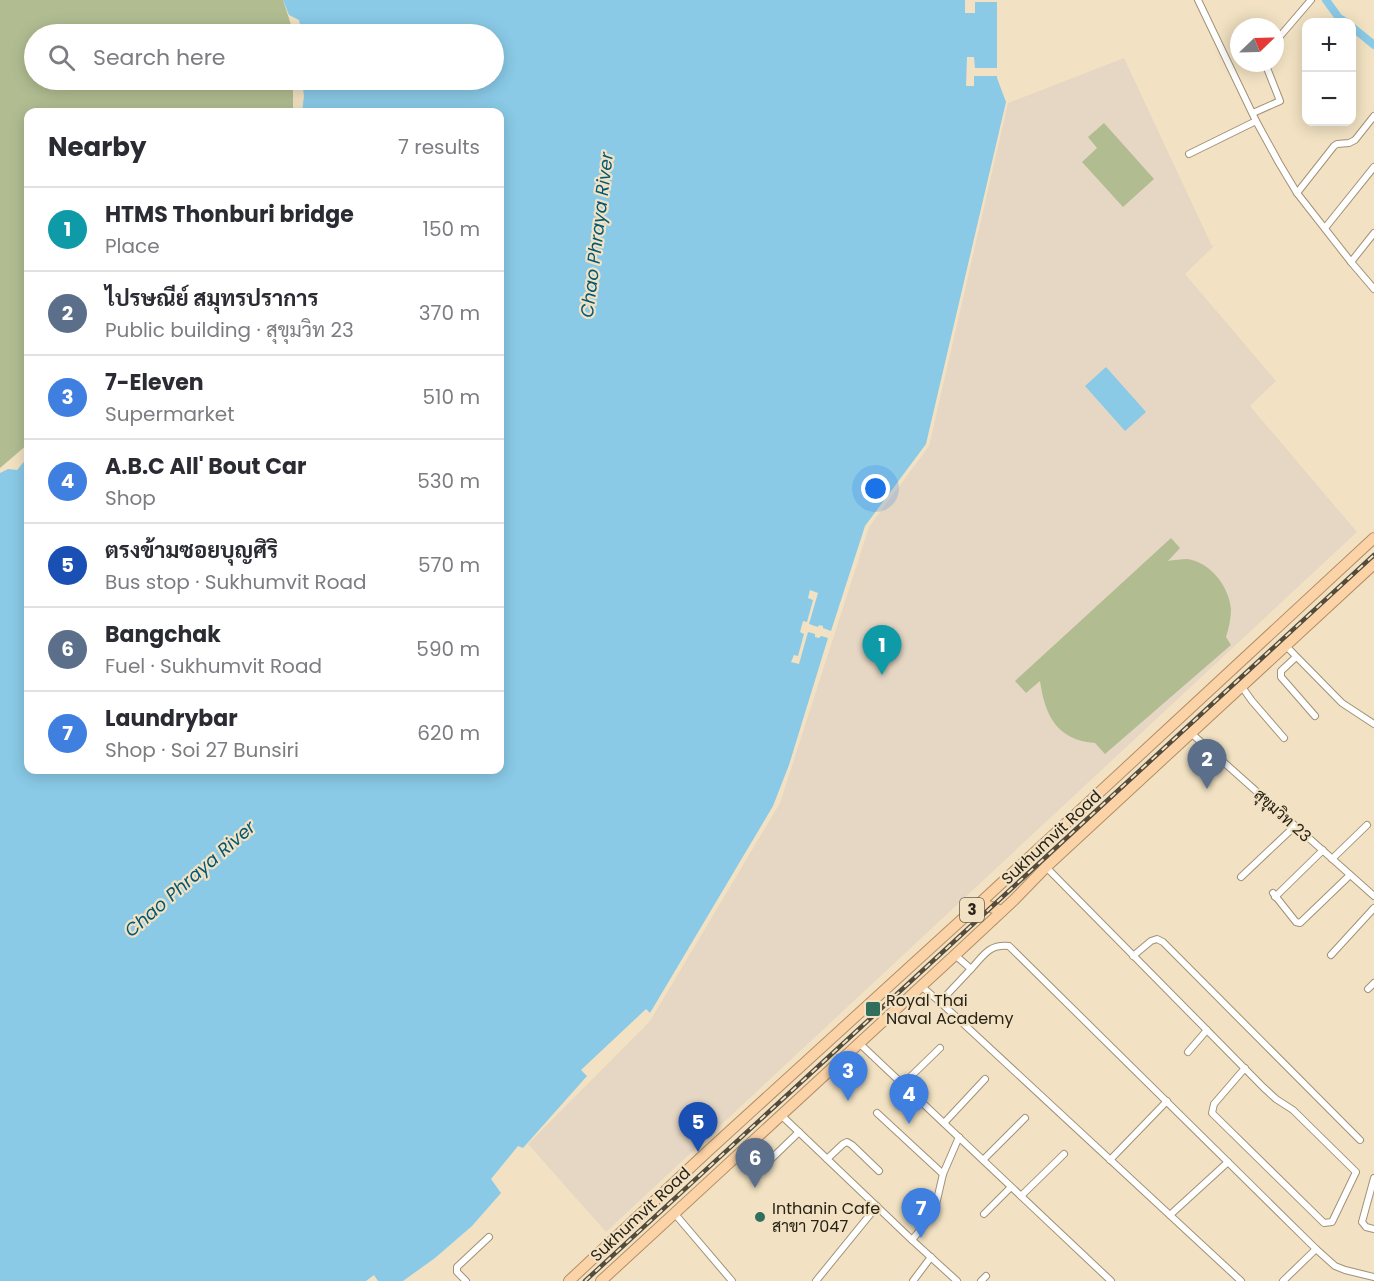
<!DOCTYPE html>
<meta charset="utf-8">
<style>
body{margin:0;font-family:Poppins,Sarabun,sans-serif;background:#f2f2f3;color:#2b2b33}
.controls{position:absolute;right:18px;top:18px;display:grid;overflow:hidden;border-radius:12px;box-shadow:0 3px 15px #0003}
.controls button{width:54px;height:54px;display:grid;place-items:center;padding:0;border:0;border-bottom:2px solid #e1e1e2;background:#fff;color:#2b2b33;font:30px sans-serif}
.compass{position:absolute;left:1230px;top:18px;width:54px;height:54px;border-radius:50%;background:#fff;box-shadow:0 3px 15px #0003;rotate:67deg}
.you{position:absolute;left:876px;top:489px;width:21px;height:21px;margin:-15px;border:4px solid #fff;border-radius:50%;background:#1a73e8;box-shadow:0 0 0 9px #1a73e833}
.badge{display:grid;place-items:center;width:39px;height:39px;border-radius:50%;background:#316f5c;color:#fff;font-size:20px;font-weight:700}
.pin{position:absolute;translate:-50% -50px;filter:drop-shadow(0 2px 3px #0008)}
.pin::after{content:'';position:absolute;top:32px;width:21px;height:18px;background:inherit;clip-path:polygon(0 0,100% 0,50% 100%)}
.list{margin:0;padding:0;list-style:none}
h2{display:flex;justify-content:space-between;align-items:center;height:78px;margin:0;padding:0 24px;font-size:26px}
h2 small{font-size:20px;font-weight:400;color:#7c7c81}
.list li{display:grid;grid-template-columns:39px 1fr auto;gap:18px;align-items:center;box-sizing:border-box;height:84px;padding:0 24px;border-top:2px solid #e1e1e2}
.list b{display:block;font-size:22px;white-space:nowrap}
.list p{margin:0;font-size:20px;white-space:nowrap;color:#7c7c81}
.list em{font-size:20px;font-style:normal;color:#7c7c81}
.icon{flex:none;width:33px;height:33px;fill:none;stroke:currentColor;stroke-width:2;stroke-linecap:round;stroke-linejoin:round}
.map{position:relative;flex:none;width:1374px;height:1281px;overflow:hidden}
.search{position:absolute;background:#fff;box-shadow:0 3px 15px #0003;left:24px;top:24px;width:480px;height:66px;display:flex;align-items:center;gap:15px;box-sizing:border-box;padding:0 21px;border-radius:33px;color:#7c7c81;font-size:22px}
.panel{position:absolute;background:#fff;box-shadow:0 3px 15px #0003;left:24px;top:108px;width:480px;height:666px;border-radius:12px}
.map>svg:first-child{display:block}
.education{fill:#e6d7c4}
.green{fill:#b1bd91}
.water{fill:#8acae7}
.pier{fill:#f2e2c3}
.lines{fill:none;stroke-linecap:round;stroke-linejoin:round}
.canal{stroke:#8acae7;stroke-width:8}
.minor-casing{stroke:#a19276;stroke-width:8}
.trunk-casing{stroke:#b28e65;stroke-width:12}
.minor{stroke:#fff;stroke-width:6}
.trunk{stroke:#fcd3a6;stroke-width:10}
.rail-casing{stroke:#534b3b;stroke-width:4.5}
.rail{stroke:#f2e2c3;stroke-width:2;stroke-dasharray:7;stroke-linecap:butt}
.poi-dot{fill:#316f5c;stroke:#f2e2c3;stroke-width:2}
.labels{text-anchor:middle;stroke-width:4.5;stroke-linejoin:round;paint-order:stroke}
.shield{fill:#f2e2c3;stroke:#655c4b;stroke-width:1.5}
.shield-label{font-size:15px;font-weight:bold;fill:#282217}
.street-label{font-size:16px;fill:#282217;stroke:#f2e2c3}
.poi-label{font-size:16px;fill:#282217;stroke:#f2e2c3;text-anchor:start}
.water-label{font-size:18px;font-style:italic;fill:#005975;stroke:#f2e2c3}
</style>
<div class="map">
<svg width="1374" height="1281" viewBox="0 0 1374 1281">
<rect width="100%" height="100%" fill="#f2e2c3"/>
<path class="education" d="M1124 58 1212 246 1216 244 1185 274 1276 381 1250 406 1357 532 606 1232 528 1144 650 1021 780 803 869 527 929 446 1008 103Z"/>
<g class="green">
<path d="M0 0H283L294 34H34V80H293V112H28V444L0 468Z"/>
<path d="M1104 123 1154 179 1123 207 1082 162 1097 148 1088 137Z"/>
<path d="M1171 538 1180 548 1168 561C1174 560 1181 559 1187 559 1210 562 1229 586 1231 609 1231 618 1229 628 1226 637L1231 645 1105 754 1095 743C1057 740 1045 716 1040 681L1026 693 1015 681Z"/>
</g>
<g class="water">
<path d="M283 0H997V78L1006 102 926 444 865 526 831 631 823 628V626L819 625 818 627 809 624 818 593 810 590 808 598 813 600 807 622 803 621 800 632 804 634 798 656 794 655 791 662 799 664 808 632 815 634V637L819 638 821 636 828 638 789 765 773 806 650 1013 646 1009 581 1070 587 1076 523 1148 518 1146 491 1179 501 1193 472 1226 435 1258 403 1281H378L374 1275 366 1281H0V473L8 469 17 470 28 457V531L26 536 28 540V770H500V112H302L304 96 302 80H494V34H302L299 20 289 15Z"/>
<path d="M1106 367 1146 412 1125 431 1085 386Z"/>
</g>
<g class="pier">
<path d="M965 0H1000V2H975V13H965Z"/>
<path d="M967 57H974L975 68H999L1000 76H974V86H966Z"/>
</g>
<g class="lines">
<g class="canal">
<path d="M1326 0 1339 18 1346 22"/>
<path d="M1352 27 1374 45"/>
</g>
<defs>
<g id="minor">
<path d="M1198 0 1256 121 1279 163 1297 193 1351 262 1374 289"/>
<path d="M1275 42 1311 0"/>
<path d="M1253 113 1280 101 1265 63"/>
<path d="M1189 154 1256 121"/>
<path d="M1297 193 1334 146 1337 144 1349 143 1355 140 1374 116"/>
<path d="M1325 228 1374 167"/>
<path d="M1351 262 1374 233"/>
<path d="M1286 646 1342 703 1374 724"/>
<path d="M1296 657 1281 671V677L1315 716"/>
<path d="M1242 687 1252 701 1284 738"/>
<path d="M1192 734 1374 896"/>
<path d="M1332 859 1367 825"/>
<path d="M1046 867 1263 1087 1276 1099 1293 1110 1356 1172 1332 1222 1324 1223 1212 1113 1214 1104 1245 1068"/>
<path d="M1241 877 1295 826"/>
<path d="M1273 893 1296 922 1300 923 1350 875"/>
<path d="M1275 897 1323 850"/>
<path d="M955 955 971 969C984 955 989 944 1009 946L1316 1249 1335 1266 1345 1270 1374 1277"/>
<path d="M1331 955 1374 908"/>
<path d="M1133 956 1151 941 1157 939 1163 942 1360 1140"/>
<path d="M921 986 940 1002 1241 1281"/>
<path d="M1368 989 1374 983"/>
<path d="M940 1002 971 969"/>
<path d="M859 1043 1111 1281"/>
<path d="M1188 1052 1207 1030"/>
<path d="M903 1084 940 1048"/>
<path d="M877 1113 943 1174"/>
<path d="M781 1115 912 1240 957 1281"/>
<path d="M944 1123 985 1079"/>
<path d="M827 1159 843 1144 847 1142 852 1145 879 1171"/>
<path d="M983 1160 1025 1118"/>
<path d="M1110 1160 1167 1101"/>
<path d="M769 1161 799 1132"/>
<path d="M1374 1178 1362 1222 1366 1227 1374 1229"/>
<path d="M1021 1196 1064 1154"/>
<path d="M675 1214 732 1281"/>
<path d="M984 1214 1011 1187"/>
<path d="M1170 1215 1228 1162"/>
<path d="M912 1240 934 1213 943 1174 959 1137"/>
<path d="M466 1281 457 1272V1267L489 1237"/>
<path d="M816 1281 877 1206"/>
<path d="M913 1281 931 1257"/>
<path d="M981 1281 986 1276"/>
<path d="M1283 1281 1316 1249"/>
</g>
<g id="trunk">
<path d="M980 903 1002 911"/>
<path d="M569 1281 708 1151 980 903 1374 538"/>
<path d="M601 1281 955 955 1014 900 1046 867 1374 564"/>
</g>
</defs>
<use href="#minor" class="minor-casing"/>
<use href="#trunk" class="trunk-casing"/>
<use href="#minor" class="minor"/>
<use href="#trunk" class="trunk"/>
<defs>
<path id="rail" d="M585 1281 1374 555"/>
</defs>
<use href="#rail" class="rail-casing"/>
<use href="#rail" class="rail"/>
</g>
<g class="poi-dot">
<rect x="865" y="1001" width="16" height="16" rx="3"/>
<circle cx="760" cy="1217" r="6"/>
</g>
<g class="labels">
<rect class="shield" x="960" y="898" width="24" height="24" rx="4.5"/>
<g class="shield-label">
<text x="972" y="915">3</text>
</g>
<g class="street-label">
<text transform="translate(1283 815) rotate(42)" y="6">สุขุมวิท 23</text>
<text transform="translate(1051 837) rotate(-43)" y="6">Sukhumvit Road</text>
<text transform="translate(640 1214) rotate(-43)" y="6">Sukhumvit Road</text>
</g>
<g class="poi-label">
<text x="886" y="1006">Royal Thai<tspan x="886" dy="18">Naval Academy</tspan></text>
<text x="772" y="1214">Inthanin Cafe<tspan x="772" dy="18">สาขา 7047</tspan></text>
</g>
<g class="water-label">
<text transform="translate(597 235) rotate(-83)" y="6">Chao Phraya River</text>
<text transform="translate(190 879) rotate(-41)" y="6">Chao Phraya River</text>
</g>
</g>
</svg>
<div class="controls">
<button>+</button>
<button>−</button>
</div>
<svg class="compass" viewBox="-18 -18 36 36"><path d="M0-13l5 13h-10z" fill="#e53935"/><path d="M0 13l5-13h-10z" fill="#7c7c81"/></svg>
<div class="you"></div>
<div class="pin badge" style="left:882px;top:675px;background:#0f9aa8">1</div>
<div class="pin badge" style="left:1207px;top:789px;background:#5c6f8a">2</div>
<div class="pin badge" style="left:848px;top:1101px;background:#3f7fe0">3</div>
<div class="pin badge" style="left:909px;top:1124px;background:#3f7fe0">4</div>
<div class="pin badge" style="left:698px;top:1152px;background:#1a4fb4">5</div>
<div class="pin badge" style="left:755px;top:1188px;background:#5c6f8a">6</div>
<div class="pin badge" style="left:921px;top:1238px;background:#3f7fe0">7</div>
<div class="search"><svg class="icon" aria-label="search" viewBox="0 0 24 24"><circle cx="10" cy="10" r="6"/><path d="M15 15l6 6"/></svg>Search here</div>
<section class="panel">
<h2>Nearby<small>7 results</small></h2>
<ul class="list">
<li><span class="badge" style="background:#0f9aa8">1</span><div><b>HTMS Thonburi bridge</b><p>Place</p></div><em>150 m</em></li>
<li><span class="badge" style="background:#5c6f8a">2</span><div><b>ไปรษณีย์ สมุทรปราการ</b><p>Public building · สุขุมวิท 23</p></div><em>370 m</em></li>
<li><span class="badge" style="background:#3f7fe0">3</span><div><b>7-Eleven</b><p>Supermarket</p></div><em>510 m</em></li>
<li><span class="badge" style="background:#3f7fe0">4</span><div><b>A.B.C All' Bout Car</b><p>Shop</p></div><em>530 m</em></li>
<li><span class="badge" style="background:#1a4fb4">5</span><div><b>ตรงข้ามซอยบุญศิริ</b><p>Bus stop · Sukhumvit Road</p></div><em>570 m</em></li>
<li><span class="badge" style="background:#5c6f8a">6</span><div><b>Bangchak</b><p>Fuel · Sukhumvit Road</p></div><em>590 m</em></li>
<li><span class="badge" style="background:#3f7fe0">7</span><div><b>Laundrybar</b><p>Shop · Soi 27 Bunsiri</p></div><em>620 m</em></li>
</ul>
</section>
</div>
